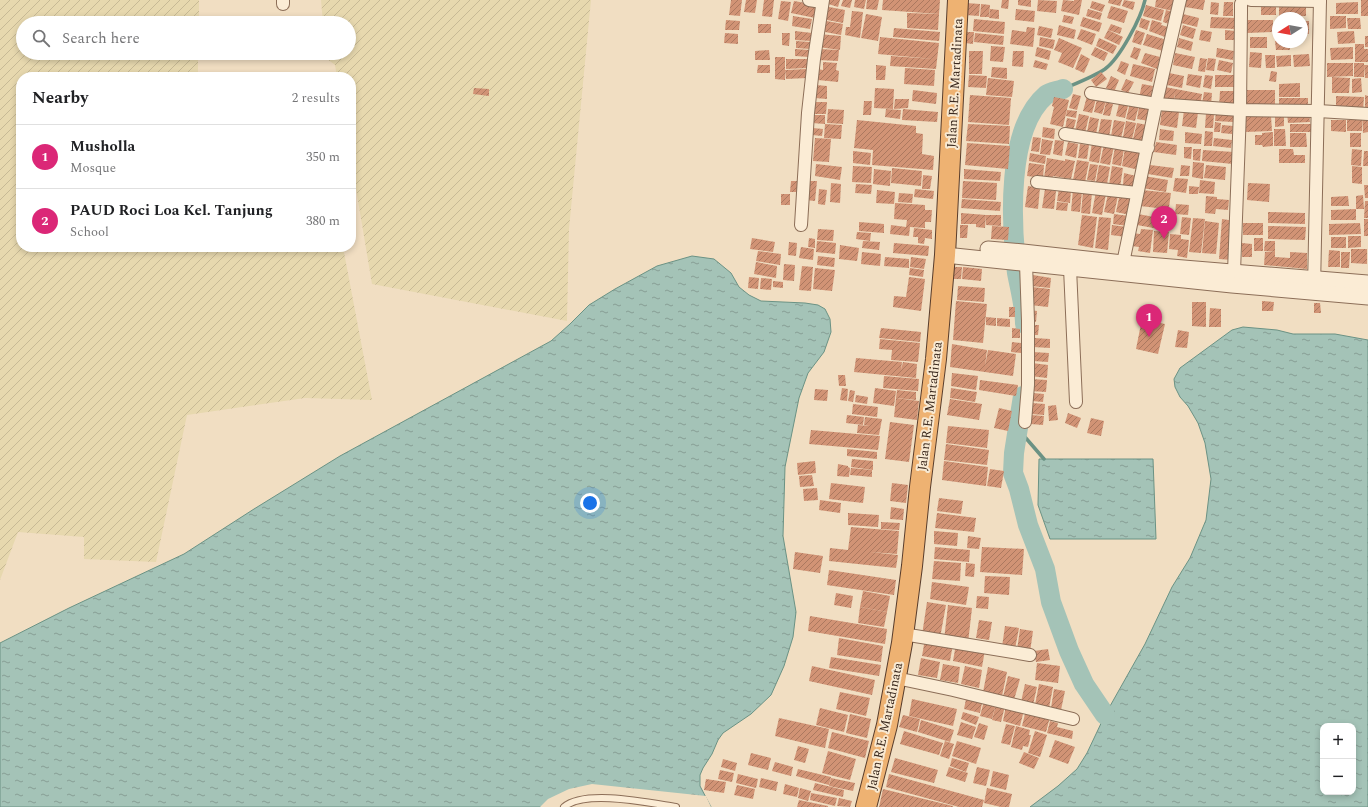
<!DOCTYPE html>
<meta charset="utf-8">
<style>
body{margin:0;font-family:Spectral,serif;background:#f2f2f2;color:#202124}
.controls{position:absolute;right:12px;bottom:12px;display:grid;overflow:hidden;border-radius:8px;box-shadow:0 2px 6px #0003}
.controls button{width:36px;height:36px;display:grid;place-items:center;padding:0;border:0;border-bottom:1px solid #e0e0e0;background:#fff;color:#202124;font:20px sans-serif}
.compass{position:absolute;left:1272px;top:12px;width:36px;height:36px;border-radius:50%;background:#fff;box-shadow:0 2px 6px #0003;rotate:259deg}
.you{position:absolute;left:590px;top:503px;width:14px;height:14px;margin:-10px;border:3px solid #fff;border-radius:50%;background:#1a73e8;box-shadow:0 0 0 6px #1a73e833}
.badge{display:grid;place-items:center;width:26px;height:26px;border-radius:50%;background:#db2777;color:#fff;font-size:13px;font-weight:700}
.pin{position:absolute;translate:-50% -33px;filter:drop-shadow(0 1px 2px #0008)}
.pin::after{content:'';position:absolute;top:21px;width:14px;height:12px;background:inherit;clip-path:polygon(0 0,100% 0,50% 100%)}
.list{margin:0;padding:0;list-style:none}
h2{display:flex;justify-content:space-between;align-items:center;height:52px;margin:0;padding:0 16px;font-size:17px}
h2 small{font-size:13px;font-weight:400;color:#757577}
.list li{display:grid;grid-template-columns:26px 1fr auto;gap:12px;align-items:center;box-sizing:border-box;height:64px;padding:0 16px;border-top:1px solid #e0e0e0}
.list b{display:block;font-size:15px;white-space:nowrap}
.list p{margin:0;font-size:13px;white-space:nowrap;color:#757577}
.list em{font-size:13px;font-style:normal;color:#757577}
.icon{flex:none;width:22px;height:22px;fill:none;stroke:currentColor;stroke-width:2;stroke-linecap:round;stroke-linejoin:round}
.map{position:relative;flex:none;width:1368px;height:807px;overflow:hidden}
.search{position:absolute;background:#fff;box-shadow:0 2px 6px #0003;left:16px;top:16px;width:340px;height:44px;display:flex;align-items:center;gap:10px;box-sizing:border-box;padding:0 14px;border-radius:22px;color:#757577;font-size:15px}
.panel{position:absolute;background:#fff;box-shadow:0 2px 6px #0003;left:16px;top:72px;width:340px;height:180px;border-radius:16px}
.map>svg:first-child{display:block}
.farmland{fill:url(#farmland-furrows)}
.water{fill:url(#water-ripples);stroke:#6b9284;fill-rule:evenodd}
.pier{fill:#f1dec2}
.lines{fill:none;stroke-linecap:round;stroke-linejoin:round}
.stream{stroke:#6b9284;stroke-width:3.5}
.river{stroke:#a4c3b7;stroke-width:20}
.building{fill:url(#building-hatch)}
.service-casing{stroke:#8c6e58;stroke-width:8}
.minor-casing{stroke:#8c6e58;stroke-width:14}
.tertiary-casing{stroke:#8c6e58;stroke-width:17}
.trunk-casing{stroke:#593d2c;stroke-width:22}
.service{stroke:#fbecd5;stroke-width:6}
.minor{stroke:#fbecd5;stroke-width:12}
.tertiary{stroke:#fbecd5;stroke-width:15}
.trunk{stroke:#eeb272;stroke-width:20}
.labels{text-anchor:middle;stroke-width:4;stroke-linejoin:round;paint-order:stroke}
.street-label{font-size:13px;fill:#3a281d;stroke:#f8e9d2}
</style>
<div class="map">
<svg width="1368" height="807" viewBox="0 0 1368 807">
<defs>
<pattern id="farmland-furrows" width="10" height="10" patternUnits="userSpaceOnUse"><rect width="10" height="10" fill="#e7d8ae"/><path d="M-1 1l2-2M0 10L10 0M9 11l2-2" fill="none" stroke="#c7b995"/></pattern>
<pattern id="water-ripples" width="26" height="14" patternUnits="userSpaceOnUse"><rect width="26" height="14" fill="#a4c3b7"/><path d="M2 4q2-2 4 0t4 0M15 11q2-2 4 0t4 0" fill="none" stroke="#879e94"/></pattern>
<pattern id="building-hatch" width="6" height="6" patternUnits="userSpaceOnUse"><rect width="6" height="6" fill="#d19375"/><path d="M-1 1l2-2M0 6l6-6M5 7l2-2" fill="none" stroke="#ab785f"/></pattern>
</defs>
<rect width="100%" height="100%" fill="#f1dec2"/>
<g class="farmland">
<path d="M0 0H199V23H23V53H198V77H21V247H343L372 400 305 398 187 415 156 562 84 559V537L18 532 0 580Z"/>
<path d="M321 0H591L569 229 567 321 372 284 351 159V77H337L335 65 326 58V53H349V23H323Z"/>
</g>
<g class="water">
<path d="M692 256 714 259 731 273 739 287 749 295 761 301 805 303 818 305 825 309 830 319 831 332 824 352 808 373 799 398 785 467 783 536 796 612 793 637 784 666 771 695 751 714 723 733 718 740 712 754 703 768 700 775V786L711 807H0V643L69 608 184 554 254 509 340 456 551 341 570 324 589 305 615 289 657 266Z"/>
<path d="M1243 327 1277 330 1293 334H1335L1368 340V807H1030L1058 786 1077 769 1087 753 1105 715 1145 644 1172 587 1190 558 1206 520 1211 479 1205 443 1198 423 1188 406 1180 397 1175 387 1174 379 1180 368 1232 330ZM1323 726H1353V792H1323Z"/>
<path d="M1039 459H1153L1156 539H1050L1038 505Z"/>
</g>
<path class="pier" d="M592 784 706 796 711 807H540L548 799 569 789Z"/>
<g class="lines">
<g class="stream">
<path d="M1063 89C1077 83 1093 77 1105 69 1120 58 1141 18 1145 0"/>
<path d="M1018 429 1044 459"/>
</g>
<g class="river">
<path d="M1025 324C1025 307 1020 289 1017 273 1011 224 1006 129 1046 95 1050 92 1058 91 1063 89"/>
<path d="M1023 396 1014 453 1013 473 1019 489 1028 525 1045 569 1051 602 1069 651 1084 684 1105 715"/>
</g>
</g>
<g class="building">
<path d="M731 0H742L740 16 729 15Z"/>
<path d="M746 0H757L755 13 744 12Z"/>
<path d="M764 0H774L772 17 762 16Z"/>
<path d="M826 0H840L838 7 825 3Z"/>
<path d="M843 0H852L850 8 841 6Z"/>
<path d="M855 0H866L864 9 854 7Z"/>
<path d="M867 0H879L877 10 866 9Z"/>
<path d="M883 0H940L939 14 882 10Z"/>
<path d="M1002 0H1009L1008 9 1001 8Z"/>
<path d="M1018 0H1031V7L1018 5Z"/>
<path d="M1038 0 1057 1 1056 13 1037 11Z"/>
<path d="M1063 0 1074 1V0H1082L1079 15 1061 11Z"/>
<path d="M1109 0H1122L1120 6 1108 3Z"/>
<path d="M1124 0 1135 2 1133 10 1122 6Z"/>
<path d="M1156 0H1176L1173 11 1155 7Z"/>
<path d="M1186 0H1205L1203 10 1185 7Z"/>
<rect x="1361" y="0" width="7" height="16"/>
<path d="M781 1 791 2 788 21 778 19Z"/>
<path d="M794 1 817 5 815 18 791 13Z"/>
<path d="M1092 1 1105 5 1102 12 1090 8Z"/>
<path d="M1211 2 1219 3 1218 15 1210 14Z"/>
<path d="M1224 2H1233V16H1223Z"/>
<path d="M1358 2V14H1336V3Z"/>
<path d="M966 3 980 4 979 16 965 15Z"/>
<path d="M981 4 990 5 989 17H980Z"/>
<rect x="1279" y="4" width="27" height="12"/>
<path d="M1146 5 1164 10 1161 21 1143 16Z"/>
<path d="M1276 5V15H1261V6Z"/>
<path d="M824 6 845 10 843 23 822 19Z"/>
<path d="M1111 6 1128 11 1124 23 1107 18Z"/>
<path d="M990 9 999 10V19L989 18Z"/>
<path d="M1016 9 1035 11 1034 22 1015 20Z"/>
<path d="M1088 9 1102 13 1100 20 1086 16Z"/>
<path d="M1166 10 1173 12 1169 24 1163 22Z"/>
<path d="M852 11 863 12 860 38 845 35 846 27H850Z"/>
<path d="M907 13 939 14 938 30 907 28Z"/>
<path d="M866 14 882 17 878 41 861 38Z"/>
<path d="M1183 14 1199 18 1197 27 1181 23Z"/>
<path d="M1064 15 1074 17 1072 24 1062 22Z"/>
<path d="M793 16 812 19 810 29 792 26Z"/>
<path d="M1330 16H1346V28L1330 29Z"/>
<path d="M1083 17 1102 23 1099 32 1080 26Z"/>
<path d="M1211 17 1236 18V29L1210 28Z"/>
<path d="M1141 18 1150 21 1147 30 1139 27Z"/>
<path d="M1347 18H1360L1361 29H1348Z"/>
<path d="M974 19 1005 22 1004 34 973 31Z"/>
<path d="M726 20 740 21 739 30H725Z"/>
<path d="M821 20 843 24 841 35 820 31Z"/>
<path d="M1152 20 1162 23 1161 25 1168 27 1165 37 1149 31Z"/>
<path d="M1247 20H1273V32L1247 33Z"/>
<rect x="1302" y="21" width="7" height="13"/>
<rect x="758" y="24" width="13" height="9"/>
<path d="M1111 24 1122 28 1120 34 1108 30Z"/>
<path d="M1059 25 1076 30 1074 39 1057 35Z"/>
<path d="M1183 25 1196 29 1193 39 1180 35Z"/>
<path d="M1039 26 1053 29 1051 38 1037 35Z"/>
<path d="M1027 27 1035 28 1033 47 1010 44 1012 30 1026 32Z"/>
<path d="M894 28 940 32 939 41 893 37Z"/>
<path d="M1081 29 1096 34 1092 45 1077 39Z"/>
<path d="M1108 30 1123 37 1119 45 1104 38Z"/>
<path d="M1136 30 1145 33 1141 45 1132 42Z"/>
<path d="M1201 30 1212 32 1210 42 1199 40Z"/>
<path d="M1225 30 1235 31V40H1225Z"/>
<path d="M795 31 812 33 811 41 795 40Z"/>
<path d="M1354 31 1355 43 1338 44 1337 32Z"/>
<path d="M965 32H974L973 44 965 43Z"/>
<path d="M725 33 738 34V44L724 43Z"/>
<path d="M782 33H790L789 46 782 45Z"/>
<path d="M975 33 1004 36 1003 45 974 42Z"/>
<path d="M819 34 841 36 840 50 818 47Z"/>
<path d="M1147 34 1167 40 1163 51 1143 45Z"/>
<rect x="1365" y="36" width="3" height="11"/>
<path d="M880 37 939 43 936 69 890 66 891 56 934 59 878 54Z"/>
<path d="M1040 37 1055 40 1053 49 1039 46Z"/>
<rect x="1250" y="37" width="17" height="11"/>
<path d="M1059 38 1082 48 1073 68 1058 62 1062 53 1054 50Z"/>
<path d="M1099 38 1117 46 1113 54 1096 46Z"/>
<path d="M1179 38 1193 42 1191 51 1177 47Z"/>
<path d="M796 41 810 42V49L796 48Z"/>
<path d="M1275 41 1289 42 1290 50H1276Z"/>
<path d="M1355 44H1364V49H1368V62H1355Z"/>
<path d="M991 46 1005 47 1003 62 990 61Z"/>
<path d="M1037 47 1051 51 1049 60 1035 56Z"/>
<path d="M1095 47 1108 53 1104 61 1091 55Z"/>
<path d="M1134 47 1141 49 1137 60 1130 57Z"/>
<path d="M1353 47V59L1331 60 1330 48Z"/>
<path d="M1217 48 1234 51 1233 60 1216 57Z"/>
<path d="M795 49 810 50 809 57 795 56Z"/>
<path d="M819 49 839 50 838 61 818 60Z"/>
<path d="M769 50 770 60H755V51Z"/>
<path d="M969 51H983L982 74H969Z"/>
<path d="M1013 51H1024L1023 67 1012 66Z"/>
<path d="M1250 52 1262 53 1261 68 1249 67Z"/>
<path d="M1145 53 1160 57 1157 69 1141 63Z"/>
<path d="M1175 53 1195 57 1192 69 1173 65Z"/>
<path d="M1081 54 1090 59 1084 73 1075 69Z"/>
<path d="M1309 54 1310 66 1294 67 1293 55Z"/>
<path d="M1265 55H1275V68H1266Z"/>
<path d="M1291 55V66L1277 67 1276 56Z"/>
<path d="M775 57H785V80L775 79Z"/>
<path d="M1200 58 1207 59 1205 72 1198 71Z"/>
<path d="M1208 58 1216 59 1214 71 1206 70Z"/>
<path d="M786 59H808V68L786 69Z"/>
<path d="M1035 60 1048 64 1046 70 1033 67Z"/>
<path d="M1219 60 1233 63 1231 73 1217 70Z"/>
<path d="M1121 61 1129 64 1125 75 1117 71Z"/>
<path d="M823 62 837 63 836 70 839 71 838 82 818 80V69L823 70Z"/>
<path d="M1327 63H1353V76L1327 77Z"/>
<rect x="1354" y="63" width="10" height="14"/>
<path d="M1133 64 1155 69 1152 82 1130 76Z"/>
<path d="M758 65H770V73H757Z"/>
<path d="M876 65 886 66 885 80H876Z"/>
<path d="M1364 65H1368V78H1365Z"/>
<path d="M992 67 1007 68V79L991 77Z"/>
<path d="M905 68 935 70 934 86 904 84Z"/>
<path d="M807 69V78L786 79 785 70Z"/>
<path d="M1271 71 1277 72 1276 82 1269 81Z"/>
<path d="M1101 72 1107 79 1096 87 1091 80Z"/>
<path d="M1169 73 1184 76 1182 88 1167 85Z"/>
<path d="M1188 74 1202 76 1200 88 1186 85Z"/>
<path d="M969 75 987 76 986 88 968 87Z"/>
<path d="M1205 75 1213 76 1211 89 1203 87Z"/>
<rect x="1215" y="75" width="19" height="12"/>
<path d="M1111 76 1119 80 1114 92 1106 88Z"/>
<path d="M1332 77 1350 78 1349 93H1332Z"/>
<path d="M988 78 1014 81 1012 97 986 95Z"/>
<path d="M1361 78 1362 92 1352 93V79Z"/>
<path d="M1126 79 1134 82 1128 93 1121 90Z"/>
<path d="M1300 83V97H1279V84Z"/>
<path d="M1142 84 1153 86 1150 101 1139 98Z"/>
<path d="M816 85 827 86V99L815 98Z"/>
<path d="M1165 87 1202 94 1200 106 1175 102V93L1174 104 1163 102Z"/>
<path d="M474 88 489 89V96L473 94Z"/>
<path d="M875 88 894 89 893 109 874 108Z"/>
<path d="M913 90 937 93 936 104 912 101Z"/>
<rect x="1245" y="90" width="30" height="20"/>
<path d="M1220 91H1235V104L1219 107Z"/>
<path d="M1204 92 1212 93 1211 105 1202 104Z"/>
<path d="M1073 94 1081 96 1077 110 1069 108Z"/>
<path d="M970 95 1011 98 1009 125 968 122Z"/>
<path d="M1365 95 1368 96V111H1365Z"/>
<path d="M1087 96 1096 99 1092 113 1083 111Z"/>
<path d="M1336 96 1364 97 1363 111 1336 110Z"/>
<path d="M1054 97 1069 100 1063 127 1050 124 1054 107 1052 106Z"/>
<path d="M1279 98H1308V108L1279 112Z"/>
<path d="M895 99H909L908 108 894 109Z"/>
<path d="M1097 99 1106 101 1102 114 1094 112Z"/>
<path d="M864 101H872L871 115H863Z"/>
<path d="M813 102H827L826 114H812Z"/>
<path d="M1106 102 1113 104 1110 116 1103 115Z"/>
<path d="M1130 103 1139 105 1135 121 1126 119Z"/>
<path d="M1119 104 1128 106 1125 118 1116 116Z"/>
<path d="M1139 107 1151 109 1149 121 1137 119Z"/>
<path d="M828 109 844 110 843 124 827 123Z"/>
<path d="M886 109 901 110 900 119 885 117Z"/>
<path d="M903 109 938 112 937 122 902 120Z"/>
<path d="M1162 109 1179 112 1177 128 1160 125Z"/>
<path d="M1067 110 1077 111 1076 118 1066 116Z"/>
<path d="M1184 110 1198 112 1196 128 1182 126Z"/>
<path d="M1216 112 1233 114V122L1215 121Z"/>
<path d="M1309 112 1310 122 1288 123 1287 113Z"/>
<path d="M1206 113 1214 114 1213 128H1205Z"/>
<path d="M1079 114 1089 116 1085 133 1075 131Z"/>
<path d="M1284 114V126L1275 127V115Z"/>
<path d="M1368 114V132L1363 133 1362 115Z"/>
<path d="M812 115H825V124L812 123Z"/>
<path d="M1271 116 1272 131 1245 132 1244 117Z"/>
<path d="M1090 117 1099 119 1096 134 1087 132Z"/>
<path d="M1067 118 1076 120 1073 131 1065 129Z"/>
<path d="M1101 119 1112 120 1109 137 1098 135Z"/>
<path d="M857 120 916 126V133L923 134 922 154 934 156 933 170 872 165 873 150 854 148Z"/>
<path d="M1114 120 1125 122 1121 138 1111 136Z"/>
<path d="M1331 120H1346V132L1331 131Z"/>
<rect x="1347" y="120" width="15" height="11"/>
<path d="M1126 121 1136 123 1132 139 1123 137Z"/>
<path d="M1215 122 1221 123 1220 132H1214Z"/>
<path d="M1137 123 1147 125 1144 141 1133 139Z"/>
<path d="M825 124 842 125 841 139 824 138Z"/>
<path d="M968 124 1010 126 1009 144 966 141Z"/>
<rect x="1290" y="124" width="22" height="8"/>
<path d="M1222 125 1233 126 1232 134 1221 133Z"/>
<path d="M1043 127 1055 129 1054 139 1042 137Z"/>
<path d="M813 128 823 129 822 136 812 135Z"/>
<path d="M1160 129 1174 131 1173 141 1159 140Z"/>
<path d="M1274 129H1285L1286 146H1274Z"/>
<path d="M1205 131 1213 132 1212 146H1204Z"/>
<path d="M1185 132 1202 134 1201 144 1185 143Z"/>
<path d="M1273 132V146L1263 147 1262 145H1255V135H1262V133Z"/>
<path d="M1290 133H1306L1307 147H1290Z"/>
<rect x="1350" y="133" width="11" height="14"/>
<path d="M1033 137 1041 138 1039 152 1031 151Z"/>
<path d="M815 138 831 139 829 162 813 161Z"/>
<path d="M1214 138 1232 140 1231 148 1213 146Z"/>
<path d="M1042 139 1053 141 1050 155 1040 154Z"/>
<path d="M1055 140 1064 141 1062 156 1053 154Z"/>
<path d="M1068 142 1078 144 1076 158 1065 155Z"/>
<path d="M1156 142 1177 145 1176 155 1154 152Z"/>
<path d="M967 143 1010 146 1008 169 965 165Z"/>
<path d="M1092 143 1102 145 1099 163 1089 161Z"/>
<path d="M1080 144 1089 145 1087 159 1078 158Z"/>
<path d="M1104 144 1114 146 1110 165 1100 163Z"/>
<path d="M1115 147 1124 149 1121 166 1112 164Z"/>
<path d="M1184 147H1192L1191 159 1184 158Z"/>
<path d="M1125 148 1143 151 1139 170 1122 166Z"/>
<path d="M1193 149H1201L1200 161 1193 160Z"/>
<path d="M1279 149H1293L1294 155H1305V163H1279Z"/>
<path d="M1352 149 1362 150 1361 166 1351 165Z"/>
<path d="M1203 150 1234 152 1233 164 1202 161Z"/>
<path d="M853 151 871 153 870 165 853 163Z"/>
<path d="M1364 151H1368V166H1363Z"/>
<path d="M1030 153 1046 156 1045 164 1029 161Z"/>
<path d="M1047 158 1065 161V159L1075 161 1071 179 1053 176 1052 180 1044 178Z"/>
<path d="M1077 160 1089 162 1085 182 1073 180Z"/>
<path d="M1193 162 1204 163 1203 179 1192 177Z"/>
<path d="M1029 163 1044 165 1043 178 1027 176Z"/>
<path d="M816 164 842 167 840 180 815 176Z"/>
<path d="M1090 164 1098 165 1095 181 1087 180Z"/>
<path d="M1099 165 1110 167 1107 184 1096 182Z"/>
<path d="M1150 165 1174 168 1172 178 1148 174Z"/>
<path d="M1181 165 1190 166 1189 176H1180Z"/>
<path d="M1206 165 1226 167 1225 180 1204 178Z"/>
<path d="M853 166 872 167 871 183 852 182Z"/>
<path d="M1112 166 1123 168 1120 187 1109 185Z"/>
<path d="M1352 166 1362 167V184L1352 183Z"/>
<path d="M892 168 922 171 921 186 891 183Z"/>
<path d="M874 169 891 171 890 186 873 184Z"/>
<path d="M964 169 1001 172 1000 181 964 179Z"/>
<path d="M1124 173 1136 176 1134 187 1123 185Z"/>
<path d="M923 175 932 176 930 189H922Z"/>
<path d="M1144 176 1168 180 1166 192 1142 188Z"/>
<path d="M1175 178 1188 179 1186 193 1173 191Z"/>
<path d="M1200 180 1215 182 1214 194 1199 193Z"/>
<path d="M791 181H801V192H790Z"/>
<path d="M807 181H817L815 201 805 200Z"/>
<path d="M963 181 997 183 996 200 962 198Z"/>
<path d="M831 183 841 184 840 203 830 202Z"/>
<path d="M1248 183 1270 184 1269 202 1247 200Z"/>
<path d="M856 184 872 185 871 194 855 193Z"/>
<path d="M1364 185H1368V198H1365Z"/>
<path d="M1028 186 1040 188 1038 209 1025 207Z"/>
<path d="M1189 186 1199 187 1198 194H1189Z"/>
<path d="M1059 188 1071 190 1070 203 1057 201Z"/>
<path d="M819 189 827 190 825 205 818 204Z"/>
<path d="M915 189 934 191 933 199 914 197Z"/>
<path d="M1045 189 1056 191 1054 209 1042 208Z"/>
<path d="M877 190 895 192 894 204 876 203Z"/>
<path d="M1073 190 1082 191 1080 212 1071 211Z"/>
<path d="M1142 190 1171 193 1168 214 1156 213 1157 208 1140 206Z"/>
<path d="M1096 191 1106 194 1102 215 1092 213Z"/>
<path d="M1083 192 1092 193 1090 214 1081 213Z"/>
<path d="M899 193 913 194 912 203 898 202Z"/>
<path d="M1120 193 1133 196 1130 215 1116 212Z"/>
<rect x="781" y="194" width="9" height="11"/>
<path d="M1108 194 1118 196 1114 214 1104 212Z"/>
<path d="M1363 195 1364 209H1356V196Z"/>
<path d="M1206 196 1217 197V199L1229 200 1228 210 1216 209 1215 214 1205 213Z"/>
<path d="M1348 196 1349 206H1331V197Z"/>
<path d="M962 199 1001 202 1000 211 961 208Z"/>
<path d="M1365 201H1368V218H1364Z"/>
<path d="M1057 202 1068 203 1067 211 1056 210Z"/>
<path d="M895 203 925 205V210H932L931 222H925V228L910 227 909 236 890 234 891 225 906 227 907 220 894 219Z"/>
<path d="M1176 204 1189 205 1188 215 1175 214Z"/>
<path d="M1356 209V220H1331V210Z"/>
<path d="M1268 212 1305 213V224L1268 223Z"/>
<path d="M961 213 986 215 985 228 976 227V224H961Z"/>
<path d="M1114 214 1129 216 1128 226 1113 224Z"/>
<path d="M1138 214 1154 217 1155 214 1162 215 1159 229 1137 225Z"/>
<path d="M986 215H1001V226L986 225Z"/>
<path d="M1082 215 1097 217 1093 248 1078 245Z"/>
<path d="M1099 217 1111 218 1108 250 1095 248Z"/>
<path d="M1182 217 1191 218 1189 235 1180 234Z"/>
<path d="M1193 218 1205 219 1201 253 1189 252Z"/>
<path d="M1222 219 1235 221 1232 260 1219 259Z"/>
<rect x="1364" y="219" width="4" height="17"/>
<path d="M1205 221 1219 223 1216 254 1202 253Z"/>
<path d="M859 222 884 224V233L859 231Z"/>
<rect x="1243" y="223" width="20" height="12"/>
<path d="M1360 223 1361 234 1329 235V224Z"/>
<path d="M960 225H968L967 238H960Z"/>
<path d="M1112 225 1127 227 1126 237 1111 235Z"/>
<path d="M992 226 1009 227 1008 240 991 239Z"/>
<path d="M1268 226 1306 227 1305 240 1268 239Z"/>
<path d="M914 228 932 230V239L925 238 924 244 918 243V237H913Z"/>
<path d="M818 229 834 230 833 241 817 240Z"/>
<path d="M1141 229 1153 230 1150 253 1138 251 1139 247 1131 246 1133 233 1140 234Z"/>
<path d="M1154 231 1169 232 1167 253 1153 252Z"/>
<path d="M857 232 871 233 870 241 856 239Z"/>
<path d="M1170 234 1181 235V239L1189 240 1187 258 1177 256 1178 250 1169 249Z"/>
<path d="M1348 236H1361V247L1348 248Z"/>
<rect x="1331" y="237" width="15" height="11"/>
<path d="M752 238 775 242 773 252 750 249Z"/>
<path d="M809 238 815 239V248L808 247Z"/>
<rect x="1254" y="238" width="9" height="13"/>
<path d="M817 241 836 243 835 254 816 252Z"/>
<path d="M863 241 880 242 879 250 862 248Z"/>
<path d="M1265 241H1275V252L1264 251Z"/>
<path d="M789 242 797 243 796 256 788 255Z"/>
<path d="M894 243 929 246 928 256 893 253Z"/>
<path d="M1242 243 1252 244V257H1242Z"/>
<path d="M840 245 859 248 857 261 839 259Z"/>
<path d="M801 247 814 249 813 260 799 258Z"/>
<path d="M1351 249H1367V264L1351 263Z"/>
<path d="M1329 250 1340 251V267H1328Z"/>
<path d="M758 251 781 254 780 265 756 261Z"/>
<path d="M862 252 881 254 880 266 861 264Z"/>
<path d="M1265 252H1275V262V257L1290 258V252L1307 253V269L1264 265Z"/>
<path d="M1341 252H1350L1349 268H1341Z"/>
<path d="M818 256 835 258 834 267 817 265Z"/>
<path d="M885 257 909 259V268L884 266Z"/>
<path d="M911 257 926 259 924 269 910 267Z"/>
<path d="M756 262 777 266 776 278 754 274Z"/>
<path d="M784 264 795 265 794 281 783 280Z"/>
<path d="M802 266 813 267 811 291 799 290Z"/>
<path d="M954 267H962L961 279H953Z"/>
<path d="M963 267 982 269 981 281 962 279Z"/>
<path d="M815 268 835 270 832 291 813 289Z"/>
<path d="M910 268 924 270 923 277 909 275Z"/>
<path d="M1033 275 1051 278 1050 288 1031 286Z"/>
<path d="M749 277 759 278 758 289 748 288Z"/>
<path d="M909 277 925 279 921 311 893 307 894 296 906 297Z"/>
<path d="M761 278 772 279 771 290 760 289Z"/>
<path d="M773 281 783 282V288L773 287Z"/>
<path d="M958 286 985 288 984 302 957 300Z"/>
<path d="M1032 287 1050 289 1048 307 1030 305Z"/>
<path d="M956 301 987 304 983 343 953 340Z"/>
<path d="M1262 301 1274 302 1273 311H1262Z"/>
<path d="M1192 302H1206V327L1192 326Z"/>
<path d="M1314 303H1320L1321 313H1314Z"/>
<rect x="1009" y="307" width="6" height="10"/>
<path d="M1210 308 1221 309V327H1209Z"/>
<path d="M1030 310 1037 311 1036 322 1029 321Z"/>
<path d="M986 317 996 318V326L986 325Z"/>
<path d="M997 318 1010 319V327L997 326Z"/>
<path d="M1142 319 1165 324 1158 354 1136 349Z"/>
<path d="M1033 325H1039L1038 335H1032Z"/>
<path d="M881 328 921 332 920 342 879 338Z"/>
<path d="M1012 328 1020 329V338H1012Z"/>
<path d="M1178 330 1189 332 1187 348 1175 347Z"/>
<path d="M1034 338 1050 339V348L1033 347Z"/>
<path d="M880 339 920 343 918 362 891 360 892 350 879 349Z"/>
<path d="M1012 342 1021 343V353L1011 352Z"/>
<path d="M952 344 987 350 985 366 988 350 1016 354 1013 376 950 367Z"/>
<path d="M1033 352 1049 353 1048 362 1033 361Z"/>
<path d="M856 358 902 362 901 370 903 362 917 364 916 378 854 372Z"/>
<path d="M1032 363 1048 365 1047 378 1030 376Z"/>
<path d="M952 373 978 376 976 390 951 386Z"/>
<path d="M838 375H845L846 386H839Z"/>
<path d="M884 376 919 379 918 391 883 388Z"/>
<path d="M1031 379 1047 380 1046 392 1030 391Z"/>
<path d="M980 380 1018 385 1016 396 979 390Z"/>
<path d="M842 388 848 389 847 401 840 400Z"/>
<path d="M875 388 896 391 894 406 873 403Z"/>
<path d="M951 388 977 392 975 402 950 398Z"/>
<path d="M815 389 828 390 827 401 814 400Z"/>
<path d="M850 390 855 391 853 402 848 401Z"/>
<path d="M897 390 916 392V400L896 398Z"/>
<path d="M1033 393 1044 394 1043 402 1032 401Z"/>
<path d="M856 395 868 397 867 404 855 402Z"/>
<path d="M896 398 919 401 917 420 894 417Z"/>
<path d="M950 399 982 404 979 420 947 415Z"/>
<path d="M1032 403 1045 404 1044 415 1031 414Z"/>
<path d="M853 404 878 407 877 417 852 414Z"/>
<path d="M1056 405 1058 420 1049 421 1048 406Z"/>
<path d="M999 408 1012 411 1008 431 994 428Z"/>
<path d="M1068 413 1081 418 1077 428 1065 423Z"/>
<path d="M847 415 864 417 863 425 846 423Z"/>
<path d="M1031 415 1044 416 1043 425 1031 424Z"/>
<path d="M865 417 882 419 879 435 857 433 858 425 870 426 864 425Z"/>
<path d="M1091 418 1104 421 1101 436 1087 433Z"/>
<path d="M890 422 914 425 909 462 885 459Z"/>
<path d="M948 426 989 430 987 448 946 443Z"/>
<path d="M811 430 880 436 878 450 809 444Z"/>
<path d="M946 444 989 450 987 465 944 460Z"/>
<path d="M847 449 877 452V459L847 456Z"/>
<path d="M852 459 873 461V470L851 467Z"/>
<path d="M815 461 816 473 798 475 797 463Z"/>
<path d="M944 461 988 467 986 486 942 480Z"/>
<path d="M838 464 848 466V467L850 468 849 477 837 476Z"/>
<path d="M851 468 872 470V477L850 475Z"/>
<path d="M990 469 1004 471 1001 488 987 486Z"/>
<path d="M812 475 814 486 800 487 799 476Z"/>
<path d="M831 483 865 487 863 503 829 499Z"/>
<path d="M892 483 908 485 906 503 890 501Z"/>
<path d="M817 488 818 500 804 501 803 489Z"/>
<path d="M939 498 963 501 961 514 937 511Z"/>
<path d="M820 500 841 503 840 513 819 510Z"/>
<path d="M891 507 904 509 903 520 890 519Z"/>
<path d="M848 513 879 515 878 527 848 525Z"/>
<path d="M937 513 976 518 974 532 935 528Z"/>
<path d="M881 522 900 523 899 530 881 529Z"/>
<path d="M851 527 899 531 897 554 870 552 898 555 896 568 829 561 830 548 848 550Z"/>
<path d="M934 531 958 533 957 546 934 544Z"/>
<path d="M968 536 981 538 979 549 967 548Z"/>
<path d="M935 547 970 550 969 562 934 559Z"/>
<path d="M982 547 1024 549 1022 575 980 572Z"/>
<path d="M795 552 823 556 820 573 793 569Z"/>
<path d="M934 561 961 563 960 581 932 579Z"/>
<path d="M966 563 975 564 974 577 965 576Z"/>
<path d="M829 570 896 580 894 595 827 585Z"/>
<path d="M985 576 1010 577 1009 595 984 593Z"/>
<path d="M932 582 969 587 966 605 930 599Z"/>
<path d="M863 591 890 596 887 612 860 607Z"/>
<path d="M836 593 853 596 851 608 834 605Z"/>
<path d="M977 596 989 597 988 609 976 608Z"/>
<path d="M927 602 946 605 940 638 922 635Z"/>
<path d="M948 605 972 608 968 643 944 640Z"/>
<path d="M860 607 887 612 884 627 858 623Z"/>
<path d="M810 616 887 629 885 644 808 631Z"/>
<path d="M979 620 992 622 989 640 976 638Z"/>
<path d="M1005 626 1019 628 1015 649 1002 647Z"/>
<path d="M1020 629 1033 631 1030 652 1017 650Z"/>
<path d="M839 638 883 646 881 662 837 655Z"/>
<path d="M925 639 953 644 950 661 922 656Z"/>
<path d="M956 644 985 650 982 667 953 661Z"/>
<path d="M1048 649 1050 660 1036 662 1034 651Z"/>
<path d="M831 657 881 665 879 676 829 668Z"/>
<path d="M921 658 940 662 937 678 918 675Z"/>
<path d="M1037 663 1060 666 1058 683 1035 680Z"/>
<path d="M943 664 960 667 958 683 940 680Z"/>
<path d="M812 666 875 680 872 695 809 681Z"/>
<path d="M965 666 982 670 979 688 961 684Z"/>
<path d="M988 667 1007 672 1002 696 983 692Z"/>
<path d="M1008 676 1020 679 1014 700 1003 697Z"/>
<path d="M1025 684 1037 687 1033 705 1021 702Z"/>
<path d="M1039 684 1053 687 1049 708 1035 705Z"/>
<path d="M1054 689 1065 691 1061 710 1051 708Z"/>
<path d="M840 692 870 698 866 716 836 709Z"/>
<path d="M912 699 957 709 953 726 909 716Z"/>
<path d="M966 699 982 703 980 713 964 709Z"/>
<path d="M984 701 996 704 992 719 980 716Z"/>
<path d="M996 704 1005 706 1001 722 992 720Z"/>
<path d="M1006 706 1024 710 1020 726 1003 721Z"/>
<path d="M820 708 848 715 844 732 816 725Z"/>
<path d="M1026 710 1050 717 1046 732 1022 726Z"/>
<path d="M963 712 979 717 976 725 961 719Z"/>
<path d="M850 714 871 719 867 738 846 733Z"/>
<path d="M903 715 920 719 917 732 899 727Z"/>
<path d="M779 718 829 729 825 748 775 736Z"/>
<path d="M921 720 954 730 950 742 918 732Z"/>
<path d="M1050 721 1058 723 1057 727 1073 731 1072 739 1047 733Z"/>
<path d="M961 722 976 727 972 739 957 735Z"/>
<path d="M979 723 988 726 984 740 974 737Z"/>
<path d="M1006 724 1015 726 1010 745 1001 743Z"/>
<path d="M1016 726 1030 730 1029 735H1031L1028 747 1023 746 1022 750 1011 747Z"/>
<path d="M904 731 943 743 939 755 900 744Z"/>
<path d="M1035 731 1047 735 1040 757 1028 753Z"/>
<path d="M832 732 869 741 865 758 828 748Z"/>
<path d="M1055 740 1075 747 1068 764 1049 757Z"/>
<path d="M945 741 954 744 949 759 940 756Z"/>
<path d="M957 741 981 748 976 764 952 756Z"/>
<path d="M798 746 809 749 805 763 794 760Z"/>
<path d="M828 751 856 759 850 780 822 773Z"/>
<path d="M1024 752 1039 758 1034 769 1019 763Z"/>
<path d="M751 753 771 758 768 770 748 765Z"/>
<path d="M895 758 938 770 934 783 891 772Z"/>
<path d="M952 758 969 763 966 772 950 766Z"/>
<path d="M723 759 737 763 735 771 721 767Z"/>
<path d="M775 762 793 767 791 776 772 771Z"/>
<path d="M949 767 968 773 965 782 946 776Z"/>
<path d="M977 767 990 770 986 786 973 783Z"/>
<path d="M798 769 831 777 829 785 796 776Z"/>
<path d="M720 770 734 773 732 782 718 779Z"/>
<path d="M993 771 1009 775 1006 790 990 786Z"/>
<path d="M738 774 758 779 756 788 736 783Z"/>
<path d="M889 774 984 800 982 807H959L886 787Z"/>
<path d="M761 778 778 782 776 791 759 787Z"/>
<path d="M831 778 855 783 853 791 829 786Z"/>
<path d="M706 779 726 782 724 793 704 790Z"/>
<path d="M815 783 844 790 843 797 813 790Z"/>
<path d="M785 784 799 788 797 797 783 794Z"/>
<path d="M737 785 755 789 753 799 734 795Z"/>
<path d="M800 788 811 791 808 801 798 798Z"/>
<path d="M987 788 1012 794 1009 807H1001L984 803Z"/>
<path d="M883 789 953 806V807H879Z"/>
<path d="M811 793 837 798 835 806 810 800Z"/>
<path d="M839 798 852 801 850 807 837 806Z"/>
<path d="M799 800 828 806V807H797Z"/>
</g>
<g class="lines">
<defs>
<path id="service" d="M564 807C585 789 650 803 676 807"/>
<g id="minor">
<path d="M283 0V4"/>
<path d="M809 0 822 2"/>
<path d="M1251 0 1320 1"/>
<path d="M1091 93 1156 104 1240 110 1318 111 1368 114"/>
<path d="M1065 134 1148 148"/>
<path d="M1037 182 1137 193"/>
<path d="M801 225 808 113 814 59 823 0"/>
<path d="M1123 263 1156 104 1180 0"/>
<path d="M1070 268 1076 402"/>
<path d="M1234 272 1240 110 1241 12V4L1243 0"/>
<path d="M1314 288 1320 0"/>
<path d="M1025 422 1028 385V321L1026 263"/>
<path d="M903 634 1030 655"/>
<path d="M896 678 953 690 1073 719"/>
</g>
<g id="tertiary">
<path d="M988 249 1023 252 1123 263 1368 283"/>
<path d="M945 255 1232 285 1368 297"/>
</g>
<path id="trunk" d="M866 807 887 725 902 643 912 566 920 487 936 359 945 255 958 0"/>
</defs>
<use href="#service" class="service-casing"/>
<use href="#minor" class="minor-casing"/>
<use href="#tertiary" class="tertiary-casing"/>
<use href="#trunk" class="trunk-casing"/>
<use href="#service" class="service"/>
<use href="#minor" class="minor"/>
<use href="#tertiary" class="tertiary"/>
<use href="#trunk" class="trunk"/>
</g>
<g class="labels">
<g class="street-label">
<text transform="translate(954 83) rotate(-87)" y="5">Jalan R.E. Martadinata</text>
<text transform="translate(929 406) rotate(-83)" y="5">Jalan R.E. Martadinata</text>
<text transform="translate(884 726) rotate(-78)" y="5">Jalan R.E. Martadinata</text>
</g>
</g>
</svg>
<div class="controls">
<button>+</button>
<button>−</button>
</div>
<svg class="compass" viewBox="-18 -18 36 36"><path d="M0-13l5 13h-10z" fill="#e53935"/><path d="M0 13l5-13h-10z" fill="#757577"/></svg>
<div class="you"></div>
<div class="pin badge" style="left:1149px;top:337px">1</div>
<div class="pin badge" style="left:1164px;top:239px">2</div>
<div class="search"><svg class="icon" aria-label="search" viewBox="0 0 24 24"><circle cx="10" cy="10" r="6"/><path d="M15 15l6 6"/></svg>Search here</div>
<section class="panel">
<h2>Nearby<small>2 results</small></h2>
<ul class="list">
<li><span class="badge">1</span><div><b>Musholla</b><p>Mosque</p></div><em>350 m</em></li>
<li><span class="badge">2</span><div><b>PAUD Roci Loa Kel. Tanjung</b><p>School</p></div><em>380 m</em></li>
</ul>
</section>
</div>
